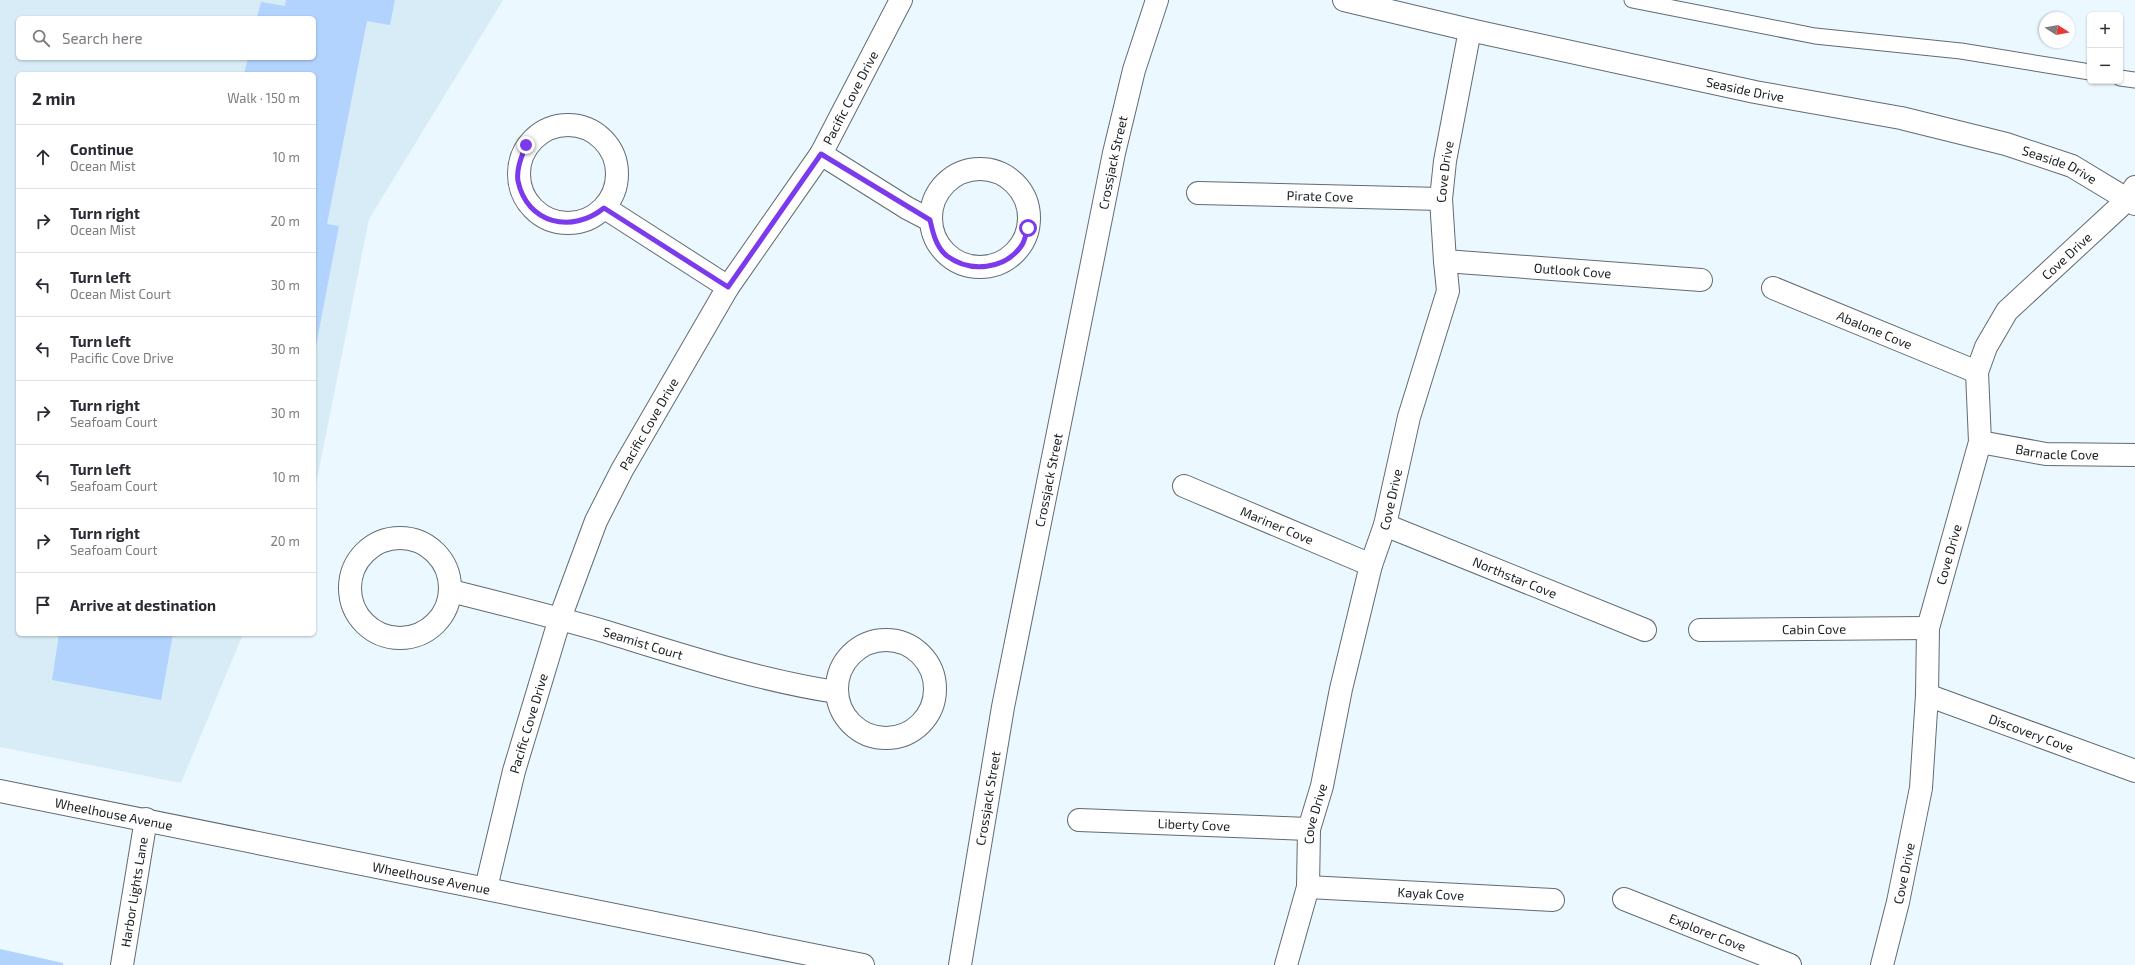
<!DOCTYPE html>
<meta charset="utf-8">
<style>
body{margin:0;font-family:"Exo 2",sans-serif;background:#f7f7f7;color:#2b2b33}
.controls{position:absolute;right:12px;top:12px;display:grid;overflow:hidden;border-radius:6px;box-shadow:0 1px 3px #0004}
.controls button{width:36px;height:36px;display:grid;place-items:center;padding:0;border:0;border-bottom:1px solid #e1e1e2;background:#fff;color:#2b2b33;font:20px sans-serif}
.compass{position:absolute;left:2039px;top:12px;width:36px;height:36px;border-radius:50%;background:#fff;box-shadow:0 1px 3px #0004;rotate:101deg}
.stop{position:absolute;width:12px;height:12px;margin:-9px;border:3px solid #7c3aed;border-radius:50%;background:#fff}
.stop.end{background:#7c3aed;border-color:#fff;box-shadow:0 1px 4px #0008}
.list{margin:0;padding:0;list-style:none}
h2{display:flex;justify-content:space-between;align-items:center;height:52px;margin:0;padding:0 16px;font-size:17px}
h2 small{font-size:13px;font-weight:400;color:#7c7c81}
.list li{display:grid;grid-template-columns:26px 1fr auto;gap:12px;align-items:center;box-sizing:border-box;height:64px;padding:0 16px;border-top:1px solid #e1e1e2}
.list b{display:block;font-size:15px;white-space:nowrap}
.list p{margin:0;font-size:13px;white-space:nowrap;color:#7c7c81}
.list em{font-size:13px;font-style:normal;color:#7c7c81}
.icon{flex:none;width:22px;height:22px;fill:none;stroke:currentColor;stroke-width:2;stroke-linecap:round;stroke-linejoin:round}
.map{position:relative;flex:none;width:2135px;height:965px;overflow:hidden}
.search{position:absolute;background:#fff;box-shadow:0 1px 3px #0004;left:16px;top:16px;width:300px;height:44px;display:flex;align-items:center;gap:10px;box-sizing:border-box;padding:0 14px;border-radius:6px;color:#7c7c81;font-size:15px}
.panel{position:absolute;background:#fff;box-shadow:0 1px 3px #0004;left:16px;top:72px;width:300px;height:564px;border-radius:6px}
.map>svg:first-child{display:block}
.built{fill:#d7ecf6;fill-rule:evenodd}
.building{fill:#b1d3fd}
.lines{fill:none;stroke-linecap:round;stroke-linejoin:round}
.lane-casing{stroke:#616c71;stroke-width:17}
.street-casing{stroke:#616c71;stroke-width:24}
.lane{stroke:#fff;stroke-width:15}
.street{stroke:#fff;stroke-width:22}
.route{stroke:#7c3aed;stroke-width:5}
.labels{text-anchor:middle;stroke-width:3.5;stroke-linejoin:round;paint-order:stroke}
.street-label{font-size:13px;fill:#1a1e20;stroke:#fff}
</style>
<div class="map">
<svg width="2135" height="965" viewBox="0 0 2135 965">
<rect width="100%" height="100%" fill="#ebf8ff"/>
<path class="built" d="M0 0H503L369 219 314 494V74H18V634H243L181 783 0 747ZM18 18H314V58H18Z"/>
<g class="building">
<path d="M286 0H395L390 25 367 21 327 224 339 226 315 351 314 74H244L248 58H314V18H257L261 2 285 6Z"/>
<path d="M59 634H173L161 700 52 680Z"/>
<path d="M0 949 63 963V965H0Z"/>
</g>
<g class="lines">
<defs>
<g id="lane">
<path d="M1632 0 1815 36 1961 51 2090 72"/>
<path d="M2120 78 2135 80"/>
</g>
<g id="street">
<path id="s1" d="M1344 0 1470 30 1755 92 1901 118 2006 144 2072 166 2135 204"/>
<circle cx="568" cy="174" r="49"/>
<path d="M821 154 907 208 930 220"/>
<circle cx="980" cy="218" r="49"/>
<path id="s2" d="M1198 193 1441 199"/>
<path d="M605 208 728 287"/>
<path id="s3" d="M1445 261 1701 280"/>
<path id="s4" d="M1773 288 1977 372"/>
<path id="s5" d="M1980 442 2046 454 2135 455"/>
<path id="s6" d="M1184 486 1371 565"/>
<path id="s7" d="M1385 525 1645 630"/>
<circle cx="400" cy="588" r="50"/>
<path id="s8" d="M451 591C503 604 555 617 607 632 682 655 758 680 836 692"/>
<path id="s9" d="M1700 630 1928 628"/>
<circle cx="886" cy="689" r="49"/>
<path id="s10" d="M1927 695 2135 771"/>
<path id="s11" d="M0 791 863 965"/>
<path id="s12" d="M1079 820 1309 829"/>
<path id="s13" d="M1308 887 1553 900"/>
<path id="s14" d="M486 888 514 771 560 618 596 521 622 470 728 287 821 154 901 0"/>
<path id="s15" d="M1624 899 1790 965"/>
<path id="s16" d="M122 965 146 819"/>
<path id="s17" d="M960 965 1003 707 1114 153 1134 70 1157 0"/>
<path id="s18" d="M1286 965 1308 887 1309 829 1322 786 1341 689 1371 565 1385 525 1409 417 1448 291 1445 261 1441 199 1445 161 1470 30"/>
<path id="s19" d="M1882 965 1898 902 1921 788 1927 695 1928 628 1980 442 1977 372 1986 347 2007 311 2127 200 2135 187"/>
</g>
</defs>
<use href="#lane" class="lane-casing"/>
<use href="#street" class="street-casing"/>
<use href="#lane" class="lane"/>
<use href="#street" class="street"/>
</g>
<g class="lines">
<path class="route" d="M526 145C522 156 516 169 518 181 527 224 572 234 604 208L728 287 821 154 930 220C933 233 936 247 947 256 970 273 1005 270 1022 245 1025 240 1026 233 1028 228"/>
</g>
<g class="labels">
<g class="street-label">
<text dy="5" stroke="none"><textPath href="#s1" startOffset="411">Seaside Drive</textPath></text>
<text dy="5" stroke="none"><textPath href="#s14" startOffset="878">Pacific Cove Drive</textPath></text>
<text dy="5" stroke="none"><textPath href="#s17" startOffset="817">Crossjack Street</textPath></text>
<text dy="5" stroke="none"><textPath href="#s1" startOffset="735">Seaside Drive</textPath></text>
<text dy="5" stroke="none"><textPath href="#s18" startOffset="815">Cove Drive</textPath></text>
<text dy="5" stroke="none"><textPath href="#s2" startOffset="122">Pirate Cove</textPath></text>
<text dy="5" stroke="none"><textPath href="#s19" startOffset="754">Cove Drive</textPath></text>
<text dy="5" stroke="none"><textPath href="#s3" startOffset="128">Outlook Cove</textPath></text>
<text dy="5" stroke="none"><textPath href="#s4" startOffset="110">Abalone Cove</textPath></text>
<text dy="5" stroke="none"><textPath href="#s14" startOffset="494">Pacific Cove Drive</textPath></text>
<text dy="5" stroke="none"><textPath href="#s5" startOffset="78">Barnacle Cove</textPath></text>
<text dy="5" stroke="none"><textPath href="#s17" startOffset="493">Crossjack Street</textPath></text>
<text dy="5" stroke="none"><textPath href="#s18" startOffset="479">Cove Drive</textPath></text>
<text dy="5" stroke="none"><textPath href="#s6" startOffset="101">Mariner Cove</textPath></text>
<text dy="5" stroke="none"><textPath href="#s19" startOffset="418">Cove Drive</textPath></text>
<text dy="5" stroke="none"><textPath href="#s7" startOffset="140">Northstar Cove</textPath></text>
<text dy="5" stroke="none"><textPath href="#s9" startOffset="114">Cabin Cove</textPath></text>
<text dy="5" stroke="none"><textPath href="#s8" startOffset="199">Seamist Court</textPath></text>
<text dy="5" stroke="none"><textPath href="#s14" startOffset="170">Pacific Cove Drive</textPath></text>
<text dy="5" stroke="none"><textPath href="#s10" startOffset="111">Discovery Cove</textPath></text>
<text dy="5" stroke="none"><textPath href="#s17" startOffset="169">Crossjack Street</textPath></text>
<text dy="5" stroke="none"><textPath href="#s11" startOffset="116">Wheelhouse Avenue</textPath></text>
<text dy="5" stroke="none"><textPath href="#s18" startOffset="155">Cove Drive</textPath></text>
<text dy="5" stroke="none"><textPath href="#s12" startOffset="115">Liberty Cove</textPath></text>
<text dy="5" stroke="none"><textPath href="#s19" startOffset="94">Cove Drive</textPath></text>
<text dy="5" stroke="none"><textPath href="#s11" startOffset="440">Wheelhouse Avenue</textPath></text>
<text dy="5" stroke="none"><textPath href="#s16" startOffset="74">Harbor Lights Lane</textPath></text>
<text dy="5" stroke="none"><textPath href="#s13" startOffset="123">Kayak Cove</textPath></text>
<text dy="5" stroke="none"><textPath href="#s15" startOffset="90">Explorer Cove</textPath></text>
</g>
</g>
</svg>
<div class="controls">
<button>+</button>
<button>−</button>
</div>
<svg class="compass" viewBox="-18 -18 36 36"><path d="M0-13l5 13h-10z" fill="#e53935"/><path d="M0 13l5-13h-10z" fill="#7c7c81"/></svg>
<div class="stop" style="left:1028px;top:228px"></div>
<div class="stop end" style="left:526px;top:145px"></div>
<div class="search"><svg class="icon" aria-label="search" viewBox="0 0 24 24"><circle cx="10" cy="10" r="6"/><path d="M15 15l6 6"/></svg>Search here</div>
<section class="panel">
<h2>2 min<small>Walk · 150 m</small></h2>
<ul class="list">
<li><svg class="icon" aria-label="ahead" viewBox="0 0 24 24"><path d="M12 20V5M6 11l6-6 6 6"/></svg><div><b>Continue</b><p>Ocean Mist</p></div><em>10 m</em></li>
<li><svg class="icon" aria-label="right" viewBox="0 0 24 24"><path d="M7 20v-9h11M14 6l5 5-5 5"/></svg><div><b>Turn right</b><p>Ocean Mist</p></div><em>20 m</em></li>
<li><svg class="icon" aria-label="left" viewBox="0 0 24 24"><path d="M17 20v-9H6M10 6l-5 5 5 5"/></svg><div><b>Turn left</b><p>Ocean Mist Court</p></div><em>30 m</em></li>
<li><svg class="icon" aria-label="left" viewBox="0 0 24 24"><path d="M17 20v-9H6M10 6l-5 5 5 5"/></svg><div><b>Turn left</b><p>Pacific Cove Drive</p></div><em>30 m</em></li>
<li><svg class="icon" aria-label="right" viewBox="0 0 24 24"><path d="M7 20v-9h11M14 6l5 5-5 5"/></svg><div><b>Turn right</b><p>Seafoam Court</p></div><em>30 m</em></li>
<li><svg class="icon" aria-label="left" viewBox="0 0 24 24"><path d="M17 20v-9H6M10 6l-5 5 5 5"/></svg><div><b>Turn left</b><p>Seafoam Court</p></div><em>10 m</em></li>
<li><svg class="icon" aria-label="right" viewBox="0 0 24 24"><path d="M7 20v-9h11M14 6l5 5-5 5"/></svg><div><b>Turn right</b><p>Seafoam Court</p></div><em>20 m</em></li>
<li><svg class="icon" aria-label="arrive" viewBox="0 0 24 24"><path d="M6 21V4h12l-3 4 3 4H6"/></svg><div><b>Arrive at destination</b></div></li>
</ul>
</section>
</div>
